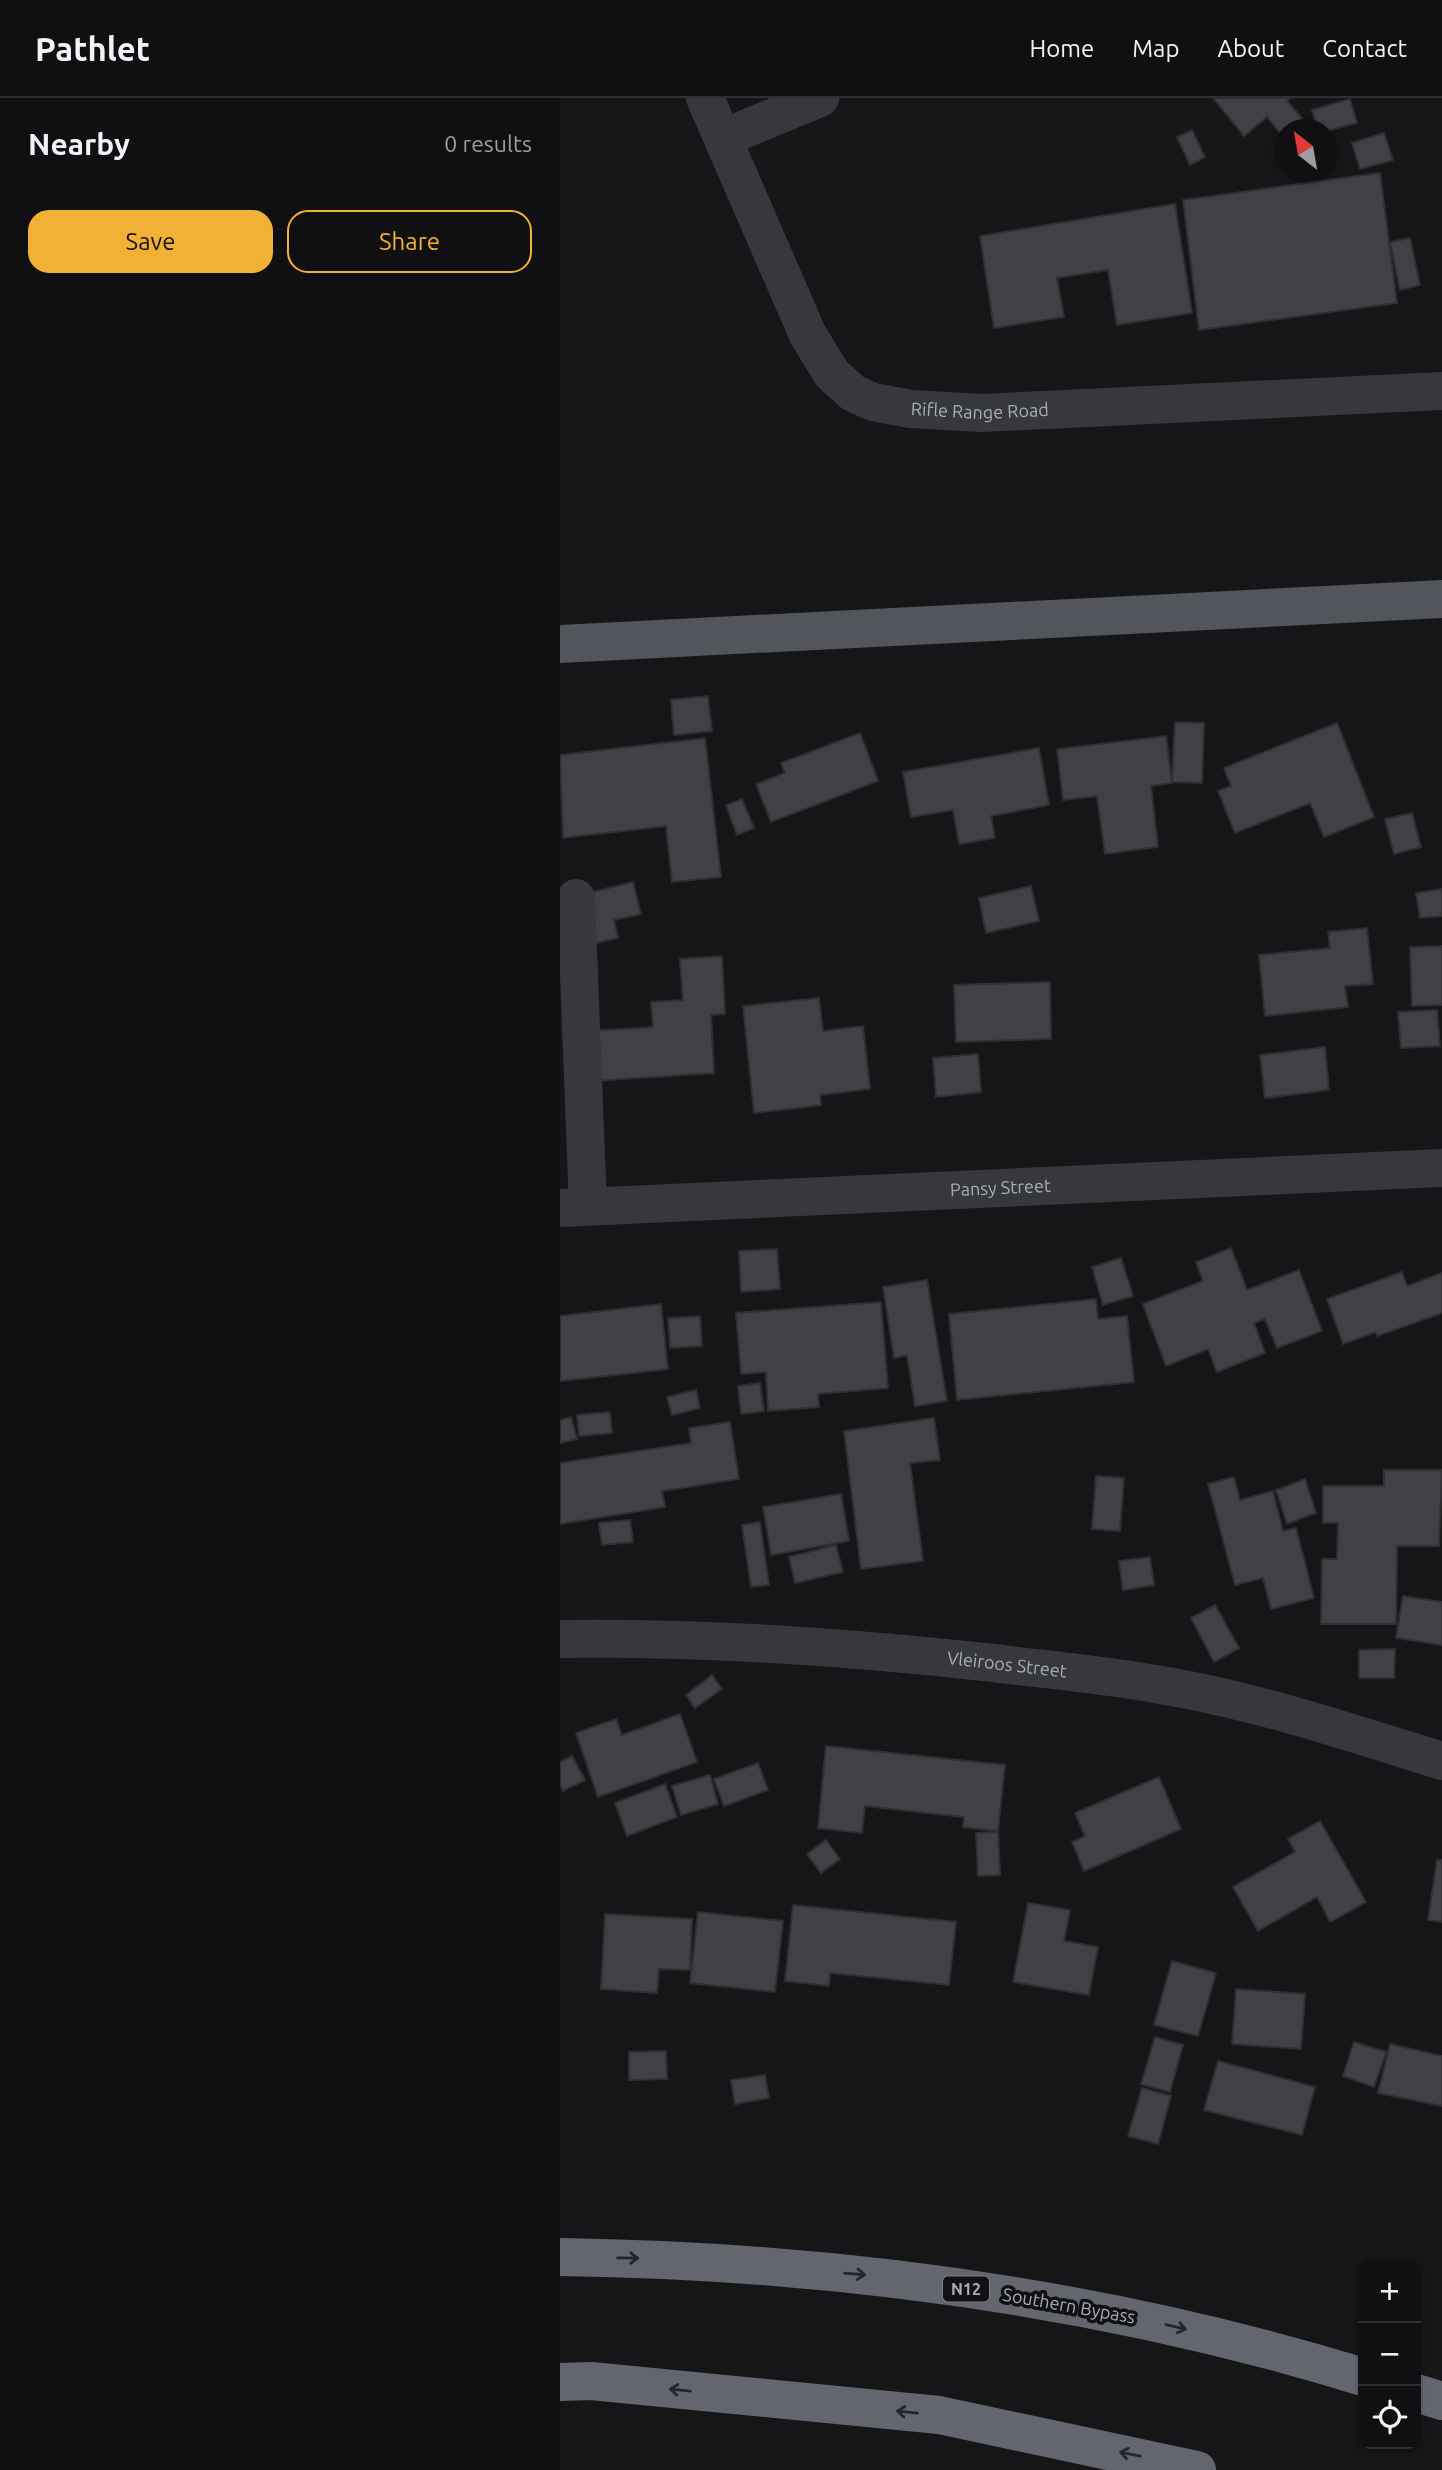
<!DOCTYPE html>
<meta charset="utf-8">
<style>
body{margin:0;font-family:Ubuntu,sans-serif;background:#1e1e20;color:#f1f3f6}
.controls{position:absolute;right:21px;bottom:21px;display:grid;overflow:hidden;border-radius:14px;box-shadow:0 2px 5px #0004}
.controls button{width:63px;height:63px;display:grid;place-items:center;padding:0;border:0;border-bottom:2px solid #303032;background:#101012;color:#f1f3f6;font:35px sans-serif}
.compass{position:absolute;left:714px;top:21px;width:63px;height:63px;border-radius:50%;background:#101012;box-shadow:0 2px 5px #0004;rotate:329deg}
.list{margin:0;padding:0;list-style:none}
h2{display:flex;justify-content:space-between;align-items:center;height:91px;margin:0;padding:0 28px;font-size:30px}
h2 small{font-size:23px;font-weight:400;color:#9c9d9f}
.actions{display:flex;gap:14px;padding:21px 28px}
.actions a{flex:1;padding:16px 0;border:2px solid #f2b134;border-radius:21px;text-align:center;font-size:24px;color:#f2b134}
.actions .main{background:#f2b134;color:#111}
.icon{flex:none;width:38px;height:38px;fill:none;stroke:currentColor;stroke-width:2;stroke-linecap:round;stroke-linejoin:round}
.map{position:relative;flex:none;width:882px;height:2372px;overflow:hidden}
header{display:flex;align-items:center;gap:42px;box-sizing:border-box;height:98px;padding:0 35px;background:#101012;border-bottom:2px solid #303032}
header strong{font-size:33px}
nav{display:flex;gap:38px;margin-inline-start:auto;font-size:24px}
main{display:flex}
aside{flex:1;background:#101012}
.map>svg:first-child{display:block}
.building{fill:#404145;stroke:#303034;stroke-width:2}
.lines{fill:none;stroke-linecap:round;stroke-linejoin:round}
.minor{stroke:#37383d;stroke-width:38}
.major{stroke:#53555c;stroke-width:38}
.highway{stroke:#63666e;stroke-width:38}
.oneway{stroke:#26262a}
.labels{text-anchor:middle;stroke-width:7;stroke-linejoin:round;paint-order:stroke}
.shield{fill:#111113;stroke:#7b7e86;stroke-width:2}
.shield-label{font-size:16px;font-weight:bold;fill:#a8adb8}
.street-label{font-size:18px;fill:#a8adb8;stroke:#111113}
</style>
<header>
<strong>Pathlet</strong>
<nav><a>Home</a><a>Map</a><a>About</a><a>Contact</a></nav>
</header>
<main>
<aside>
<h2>Nearby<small>0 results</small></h2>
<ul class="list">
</ul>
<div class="actions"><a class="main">Save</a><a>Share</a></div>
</aside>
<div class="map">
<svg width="882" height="2372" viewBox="0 0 882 2372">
<rect width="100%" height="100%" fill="#161618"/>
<g class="building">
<path d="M653 0H730L727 3 745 24 736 32H724V40L707 19 684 38Z"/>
<path d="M790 1 797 25 766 33 758 32 752 12Z"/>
<path d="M632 32 645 59 630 67 617 39Z"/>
<path d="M824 35 833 62 800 71 792 45Z"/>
<path d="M820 75 837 205 639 232 623 102Z"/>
<path d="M615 106 632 215 557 227 548 172 497 180 504 219 434 230 420 138Z"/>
<path d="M850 140 860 187 840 192 830 144Z"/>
<path d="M148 598 152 633 114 637 111 602Z"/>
<path d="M615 624 644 625 642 685 612 684Z"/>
<path d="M777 625 814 719 764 739 750 705 675 735 658 693 671 688 664 670Z"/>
<path d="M300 635 318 683 211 724 196 686 225 675 221 665Z"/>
<path d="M606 638 612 685 591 688 598 749 545 756 537 698 503 702 497 651Z"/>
<path d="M145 640 161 779 112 784 106 728 3 740 0 657Z"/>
<path d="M479 650 489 707 431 718 435 740 399 746 393 712 351 719 343 674Z"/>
<path d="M182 701 194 730 177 737 166 707Z"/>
<path d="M852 715 861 749 834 756 825 721Z"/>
<path d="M73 784 81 816 54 822 58 840 32 846 20 797Z"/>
<path d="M471 788 479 823 426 835 419 800Z"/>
<path d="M882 791V818L860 820 856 795Z"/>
<path d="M807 830 813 886 785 888 788 909 705 918 699 857 770 850 768 834Z"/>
<path d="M882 848V907L852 908 850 849Z"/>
<path d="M162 858 165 916 151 917 154 975 34 983 31 933 93 929 91 904 123 902 120 861Z"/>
<path d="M490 884 491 941 396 944 394 887Z"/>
<path d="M259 900 263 933 303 928 310 991 260 997 261 1007 194 1015 183 908Z"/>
<path d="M877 912 880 948 841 950 838 914Z"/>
<path d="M765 949 769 992 705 1000 700 957Z"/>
<path d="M418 956 421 994 376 999 373 960Z"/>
<path d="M671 1150 687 1192 739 1172 762 1233 717 1250 705 1221 694 1225 705 1255 657 1274 648 1251 606 1268 583 1206 643 1183 636 1164Z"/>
<path d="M217 1151 220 1191 181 1194 179 1153Z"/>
<path d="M561 1160 573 1198 543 1207 532 1169Z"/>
<path d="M842 1174 847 1188 882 1175V1215L817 1238 816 1234 783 1246 767 1201Z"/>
<path d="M367 1182 387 1303 355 1308 347 1257 334 1260 323 1189Z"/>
<path d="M536 1201 538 1221 567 1218 574 1284 397 1302 389 1216Z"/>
<path d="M321 1204 328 1290 258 1296 259 1309 208 1313 206 1274 181 1276 176 1215Z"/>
<path d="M101 1206 108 1271 0 1283V1218Z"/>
<path d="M140 1218 142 1248 110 1250 108 1220Z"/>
<path d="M200 1285 204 1313 181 1316 178 1288Z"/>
<path d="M136 1292 140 1310 112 1317 107 1299Z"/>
<path d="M50 1314 52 1335 19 1338 17 1317Z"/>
<path d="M11 1319 17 1341 0 1345V1322Z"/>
<path d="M374 1320 380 1362 350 1365 363 1463 301 1471 284 1333Z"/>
<path d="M170 1324 179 1381 102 1393 105 1409 0 1426V1365L131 1345 129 1330Z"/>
<path d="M824 1372H882L879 1448H837L836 1526H761L762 1461H777L778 1425H763V1388H824Z"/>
<path d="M536 1378 564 1380 560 1433 532 1431Z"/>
<path d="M674 1379 680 1402 713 1393 723 1433 736 1430 754 1500 711 1511 703 1480 675 1487 648 1386Z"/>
<path d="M745 1381 756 1415 727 1426 716 1392Z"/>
<path d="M281 1396 289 1443 211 1457 203 1409Z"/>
<path d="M70 1422 73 1444 42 1447 39 1425Z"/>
<path d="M200 1424 209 1487 191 1489 182 1427Z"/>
<path d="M276 1447 283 1474 235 1485 229 1459Z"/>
<path d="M590 1459 594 1487 563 1492 559 1463Z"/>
<path d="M843 1498 882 1504V1547L836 1540Z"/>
<path d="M655 1507 679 1550 654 1564 631 1520Z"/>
<path d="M835 1551 834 1580H799V1552Z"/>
<path d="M152 1577 162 1591 135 1610 126 1597Z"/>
<path d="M120 1616 137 1664 38 1699 16 1635 56 1621 62 1637Z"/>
<path d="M266 1648 445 1667 438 1733 403 1729 404 1719 305 1708 302 1735 258 1730Z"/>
<path d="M12 1658 25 1682 3 1693 0 1686V1664Z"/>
<path d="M198 1665 208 1692 164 1708 154 1681Z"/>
<path d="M150 1677 158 1706 121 1717 112 1688Z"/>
<path d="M599 1679 621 1731 524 1773 512 1744 525 1738 515 1715Z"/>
<path d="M105 1686 117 1719 67 1738 55 1705Z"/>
<path d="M760 1723 806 1804 770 1824 757 1799 698 1833 673 1789 735 1754 728 1741Z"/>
<path d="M438 1734 440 1777 418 1778 416 1735Z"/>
<path d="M266 1742 280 1761 261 1775 247 1756Z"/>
<path d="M877 1762H882V1824L868 1822Z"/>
<path d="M468 1805 510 1812 504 1843 538 1849 529 1897 453 1884Z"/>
<path d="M233 1807 396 1824 389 1887 270 1875 269 1888 225 1883Z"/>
<path d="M138 1814 223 1823 215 1894 130 1885Z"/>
<path d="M45 1816 132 1821 130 1872 99 1871 97 1895 41 1891Z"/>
<path d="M612 1863 656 1875 638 1938 594 1927Z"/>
<path d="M676 1891 745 1896 741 1951 672 1946Z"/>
<path d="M595 1939 623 1947 610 1994 581 1986Z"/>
<path d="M794 1944 826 1954 814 1989 783 1978Z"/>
<path d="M830 1946 882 1958V2008L818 1995Z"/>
<path d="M106 1953 107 1981 69 1982V1954Z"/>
<path d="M658 1963 755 1989 742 2037 644 2012Z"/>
<path d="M205 1977 209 2000 175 2006 171 1982Z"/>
<path d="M582 1990 611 1998 598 2046 568 2038Z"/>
</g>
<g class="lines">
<g class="minor">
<path id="s1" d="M145 0 248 237 272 276 293 295 313 304 351 311 422 315 882 293"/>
<path d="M163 40 260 0"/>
<path d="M16 800 28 1108"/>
<path id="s2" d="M0 1110 882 1070"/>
<path id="s3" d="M0 1541C145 1539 289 1549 433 1565 489 1572 546 1577 601 1587 697 1603 789 1634 882 1663"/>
</g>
<path class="major" d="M0 546 882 501"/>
<g class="highway">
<path d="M0 2159C272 2163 543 2199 803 2279"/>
<path d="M0 2284 31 2283 379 2317 637 2372"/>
<path d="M856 2295 882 2303"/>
</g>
</g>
<defs><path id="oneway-shaft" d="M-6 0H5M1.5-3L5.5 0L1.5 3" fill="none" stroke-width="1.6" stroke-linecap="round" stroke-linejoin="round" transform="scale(1.75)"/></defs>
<g class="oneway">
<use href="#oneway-shaft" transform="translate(68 2160) rotate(1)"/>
<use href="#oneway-shaft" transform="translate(295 2176) rotate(5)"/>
<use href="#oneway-shaft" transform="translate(616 2229) rotate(13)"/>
<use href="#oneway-shaft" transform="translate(120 2292) rotate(-174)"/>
<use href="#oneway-shaft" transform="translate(347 2314) rotate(-174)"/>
<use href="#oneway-shaft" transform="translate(570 2356) rotate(-169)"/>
</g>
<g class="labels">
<rect class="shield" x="383" y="2178.5" width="46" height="25" rx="5"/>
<g class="shield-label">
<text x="406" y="2197">N12</text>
</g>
<g class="street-label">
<text dy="6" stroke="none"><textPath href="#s1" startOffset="462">Rifle Range Road</textPath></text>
<text dy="6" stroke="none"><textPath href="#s2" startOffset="441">Pansy Street</textPath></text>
<text dy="6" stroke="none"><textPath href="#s3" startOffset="448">Vleiroos Street</textPath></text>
<text transform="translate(509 2208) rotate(10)" y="6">Southern Bypass</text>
</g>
</g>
</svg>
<div class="controls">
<button>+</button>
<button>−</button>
<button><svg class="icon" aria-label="locate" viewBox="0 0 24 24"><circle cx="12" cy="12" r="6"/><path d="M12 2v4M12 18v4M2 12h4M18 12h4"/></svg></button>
</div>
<svg class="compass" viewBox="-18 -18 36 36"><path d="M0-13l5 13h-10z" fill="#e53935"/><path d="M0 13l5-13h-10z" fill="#9c9d9f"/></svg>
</div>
</main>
